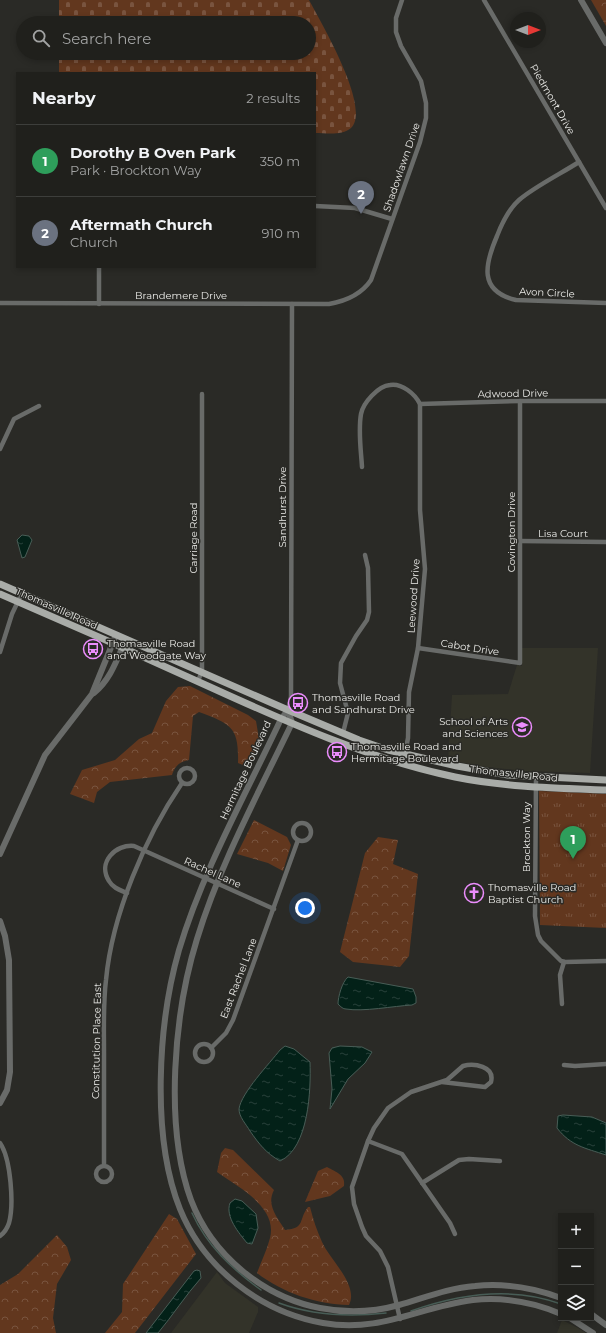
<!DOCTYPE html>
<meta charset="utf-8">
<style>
body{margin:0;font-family:Montserrat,sans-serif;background:#2d2d29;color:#f1f3f6}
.controls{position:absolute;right:12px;bottom:12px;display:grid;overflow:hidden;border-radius:0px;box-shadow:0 2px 6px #0003}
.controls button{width:36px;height:36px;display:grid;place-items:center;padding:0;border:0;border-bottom:1px solid #3d3e3b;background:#20201c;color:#f1f3f6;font:20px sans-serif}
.compass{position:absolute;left:510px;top:12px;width:36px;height:36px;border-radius:50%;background:#20201c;box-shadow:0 2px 6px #0003;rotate:90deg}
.you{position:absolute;left:305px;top:908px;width:14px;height:14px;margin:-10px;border:3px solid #fff;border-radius:50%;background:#1a73e8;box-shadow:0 0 0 6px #1a73e833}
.badge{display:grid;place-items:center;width:26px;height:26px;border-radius:50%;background:#b45309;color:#fff;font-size:13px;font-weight:700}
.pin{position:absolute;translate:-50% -33px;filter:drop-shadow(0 1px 2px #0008)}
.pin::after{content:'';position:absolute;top:21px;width:14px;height:12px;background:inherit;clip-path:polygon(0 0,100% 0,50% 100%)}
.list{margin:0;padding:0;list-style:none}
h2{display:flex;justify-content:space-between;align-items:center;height:52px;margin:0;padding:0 16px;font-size:17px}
h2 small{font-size:13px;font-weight:400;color:#a2a3a3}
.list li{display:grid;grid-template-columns:26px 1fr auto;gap:12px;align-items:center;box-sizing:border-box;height:72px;padding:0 16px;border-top:1px solid #3d3e3b}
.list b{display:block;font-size:15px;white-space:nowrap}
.list p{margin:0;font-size:13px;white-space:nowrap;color:#a2a3a3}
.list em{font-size:13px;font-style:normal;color:#a2a3a3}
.icon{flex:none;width:22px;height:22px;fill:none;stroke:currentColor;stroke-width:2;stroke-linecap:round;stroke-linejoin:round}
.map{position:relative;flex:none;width:606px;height:1333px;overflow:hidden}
.search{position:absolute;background:#20201c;box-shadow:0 2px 6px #0003;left:16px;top:16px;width:300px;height:44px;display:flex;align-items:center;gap:10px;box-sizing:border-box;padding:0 14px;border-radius:22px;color:#a2a3a3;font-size:15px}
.panel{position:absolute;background:#20201c;box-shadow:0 2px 6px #0003;left:16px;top:72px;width:300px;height:196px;border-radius:0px}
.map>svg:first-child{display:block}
.built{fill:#333329}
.forest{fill:url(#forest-crowns)}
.cemetery{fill:url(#cemetery-stones)}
.park{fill:url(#park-tufts)}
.water{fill:url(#water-ripples);stroke:#485d56}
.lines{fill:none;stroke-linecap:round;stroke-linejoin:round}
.stream{stroke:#485d56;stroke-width:1.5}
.minor{stroke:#696b69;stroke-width:4.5}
.tertiary{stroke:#696b69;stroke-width:6}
.primary{stroke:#a9aca8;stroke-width:7}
.labels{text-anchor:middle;stroke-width:3;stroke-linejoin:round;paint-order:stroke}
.street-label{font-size:10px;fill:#eaeae7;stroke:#2a2a26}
.poi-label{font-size:10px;fill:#eaeae7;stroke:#2a2a26;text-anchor:start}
</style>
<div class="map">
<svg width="606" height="1333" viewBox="0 0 606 1333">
<defs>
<pattern id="forest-crowns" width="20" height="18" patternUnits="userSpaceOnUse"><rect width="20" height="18" fill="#62371e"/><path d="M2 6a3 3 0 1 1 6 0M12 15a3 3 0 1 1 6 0" fill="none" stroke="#79543f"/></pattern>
<pattern id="cemetery-stones" width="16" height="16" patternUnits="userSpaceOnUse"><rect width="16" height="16" fill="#62371e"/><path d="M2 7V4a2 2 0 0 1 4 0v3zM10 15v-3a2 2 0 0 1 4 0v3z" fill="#79543f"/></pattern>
<pattern id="park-tufts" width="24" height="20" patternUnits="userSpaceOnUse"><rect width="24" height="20" fill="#62371e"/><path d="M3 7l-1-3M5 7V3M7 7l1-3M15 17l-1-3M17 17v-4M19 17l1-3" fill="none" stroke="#79543f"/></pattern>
<pattern id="water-ripples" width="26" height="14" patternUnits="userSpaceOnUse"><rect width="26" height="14" fill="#032118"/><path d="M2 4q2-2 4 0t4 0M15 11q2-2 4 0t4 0" fill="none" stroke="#28413a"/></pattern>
</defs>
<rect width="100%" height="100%" fill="#2a2a26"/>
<g class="built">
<path d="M522 648H598L590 773 525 771 487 767 448 760 452 695 508 694 517 665 522 666Z"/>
<path d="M217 1272 225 1283 258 1307V1312L249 1333H171Z"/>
<path d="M562 1320 578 1328 586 1333H557Z"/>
</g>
<g class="forest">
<path d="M591 0H606V26Z"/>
<path d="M190 686 248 715 256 721 259 739 250 768 238 763C239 728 232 724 199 712L193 716 189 760C179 762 175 766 172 775L110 782 97 792 94 803 70 794 82 770 115 760 139 739 152 733 166 701 178 687Z"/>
<path d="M254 820 287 837 291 845 283 871 268 863 237 854Z"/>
<path d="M378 837 398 840 393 864 418 874 409 956 400 967 353 962 340 952 365 853Z"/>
<path d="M225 1148 233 1150 274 1190C266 1205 277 1217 285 1230 306 1228 298 1220 308 1207H310C313 1219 317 1231 322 1242 330 1260 359 1285 349 1305 316 1304 283 1293 257 1273 261 1262 267 1250 270 1238 278 1207 238 1187 217 1172L221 1153Z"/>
<path d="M327 1167C336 1172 346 1175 344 1186L330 1196 305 1202 318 1171Z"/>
<path d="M169 1214 177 1219 196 1254 135 1333H105L122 1312 123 1284Z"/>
<path d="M57 1235 67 1247 71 1260 57 1284 53 1318 56 1333H0V1285L18 1274Z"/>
</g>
<path class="cemetery" d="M59 0H309C320 21 372 108 351 128 342 136 326 133 315 133V73H59V53H309V23H59Z"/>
<path class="park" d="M539 791 606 794V928L540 925Z"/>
<g class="water">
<path d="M22 535 29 536 32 540 25 557 22 558 17 540Z"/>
<path d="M348 977 413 989 416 997V1003L412 1005C394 1006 363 1012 346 1009 343 1009 341 1007 338 1004 338 997 342 982 348 977Z"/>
<path d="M285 1046 294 1049 310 1062C311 1089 309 1148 280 1161 266 1153 259 1144 250 1131 246 1124 239 1117 239 1109 241 1093 270 1063 280 1050Z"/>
<path d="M340 1046 362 1047 372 1052 365 1063 348 1079 330 1109 332 1089 329 1053 332 1048Z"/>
<path d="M563 1115 592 1117 606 1123V1155C585 1148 571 1146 557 1128L558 1116Z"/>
<path d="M235 1199 242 1201 256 1214 258 1228 252 1244 247 1243C239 1233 225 1217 230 1203Z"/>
<path d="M197 1270 200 1271 201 1278C185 1296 173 1315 158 1333H146L194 1271Z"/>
</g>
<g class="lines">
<g class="stream">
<path d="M192 1213C207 1246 232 1269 261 1290"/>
<path d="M279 1303C314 1316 349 1317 386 1313"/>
<path d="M411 1311C459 1294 512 1286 561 1304"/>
</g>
<g class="minor">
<path d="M484 0 606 208"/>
<path d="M579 162C562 173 534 187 519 200 509 209 502 223 497 236 485 264 478 291 516 300L606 303"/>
<path d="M315 206 355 208 392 219"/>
<path d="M0 303 329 304C346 301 361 295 371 280L420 142 426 118V103L421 81 401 46 396 32V18L402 0"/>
<path d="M99 304V267"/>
<path d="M420 404 520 401H606"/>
<path d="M0 449 14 419 39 406"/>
<path d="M362 467C361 450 358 431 361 414 363 403 378 386 390 385 402 383 415 394 420 404V510L425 569 418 648 409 692 408 738 403 764"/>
<path d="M520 541 606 542"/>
<path d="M418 648 520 663V401"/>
<path d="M0 652 12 614 22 593"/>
<path d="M198 681 202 671V394"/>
<path d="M288 710 291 697 292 304"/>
<path d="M343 733 348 713 340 683 341 663 356 636 367 620 369 612 368 568 365 555"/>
<circle cx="187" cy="776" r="8"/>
<path d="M536 777 535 916 538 935 541 941 561 961 565 962 606 961"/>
<circle cx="302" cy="832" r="9"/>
<path d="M127 893C120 890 113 888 109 881 97 862 116 844 134 846L274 909"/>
<path d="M562 1004 560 975 564 962"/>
<circle cx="204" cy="1053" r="9"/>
<path d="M211 1048 226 1033 233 1020 298 840"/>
<path d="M564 1065 575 1066 606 1064"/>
<path d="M368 1141 402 1154 450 1223 455 1234"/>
<path d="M0 1143C11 1159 14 1205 9 1223 7 1229 4 1233 0 1236"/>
<path d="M104 1165C104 1128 104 1090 104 1053 104 1028 103 1004 106 980 112 915 145 837 182 783"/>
<circle cx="104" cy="1174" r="8"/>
<path d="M422 1183 459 1160 469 1159 500 1161"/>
<path d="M400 1319 388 1267 380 1251 366 1236 362 1227 354 1204 352 1187 368 1141 374 1128 388 1108 411 1092 447 1080 463 1066C474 1063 495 1066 491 1082L485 1087 442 1082"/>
</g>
<g class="tertiary">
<path d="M581 0 606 43"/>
<path d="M94 693C111 679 117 659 126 639"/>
<path d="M288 710 281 719C246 794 203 870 179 950 158 1023 151 1137 180 1209 204 1268 260 1312 323 1323 381 1333 418 1307 473 1300 503 1297 533 1302 561 1314"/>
<path d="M288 710 292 723C258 794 220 864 197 939 174 1013 164 1126 191 1200 212 1255 263 1297 320 1308 345 1313 374 1312 399 1305 424 1298 448 1288 475 1286 504 1283 534 1288 561 1298"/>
<path d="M0 854 45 755 92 694 116 635"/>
<path d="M0 921 5 936 9 960 10 1072 7 1090 0 1103"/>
<path d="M591 1314 606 1325"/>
<path d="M570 1318 593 1333"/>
</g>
<g class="primary">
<path d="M0 584 288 710 359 740 388 750 457 766 508 775 606 780"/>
<path d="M0 594C70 624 140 655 210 687 289 723 369 759 455 777 504 787 556 788 606 790"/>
</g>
</g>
<defs>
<symbol id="bus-ring" viewBox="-11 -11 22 22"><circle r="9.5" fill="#2a2a26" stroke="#eb8dfc" stroke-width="1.5"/><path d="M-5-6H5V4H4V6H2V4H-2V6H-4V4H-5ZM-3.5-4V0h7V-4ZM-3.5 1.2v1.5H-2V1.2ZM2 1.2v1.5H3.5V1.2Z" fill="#eb8dfc"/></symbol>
<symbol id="school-ring" viewBox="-11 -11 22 22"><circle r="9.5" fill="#2a2a26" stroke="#eb8dfc" stroke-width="1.5"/><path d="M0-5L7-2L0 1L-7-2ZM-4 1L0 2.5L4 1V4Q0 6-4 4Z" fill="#eb8dfc"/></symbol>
<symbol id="church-ring" viewBox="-11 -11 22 22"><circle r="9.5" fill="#2a2a26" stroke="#eb8dfc" stroke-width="1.5"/><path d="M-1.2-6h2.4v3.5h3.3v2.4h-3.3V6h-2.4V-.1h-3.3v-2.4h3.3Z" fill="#eb8dfc"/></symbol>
</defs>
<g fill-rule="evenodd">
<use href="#bus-ring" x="82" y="638" width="22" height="22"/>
<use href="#bus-ring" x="287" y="692" width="22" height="22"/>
<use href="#school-ring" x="511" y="716" width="22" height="22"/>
<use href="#bus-ring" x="326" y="741" width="22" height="22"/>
<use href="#church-ring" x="463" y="882" width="22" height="22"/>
</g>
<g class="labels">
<g class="street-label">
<text transform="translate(553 99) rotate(60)" y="4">Piedmont Drive</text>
<text transform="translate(401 167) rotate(-71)" y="4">Shadowlawn Drive</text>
<text transform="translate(547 292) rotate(3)" y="4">Avon Circle</text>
<text x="181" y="299">Brandemere Drive</text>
<text transform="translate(513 393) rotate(-1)" y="4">Adwood Drive</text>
<text transform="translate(282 507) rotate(-90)" y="4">Sandhurst Drive</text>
<text transform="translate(511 532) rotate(-90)" y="4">Covington Drive</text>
<text x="563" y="537">Lisa Court</text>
<text transform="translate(193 538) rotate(-90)" y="4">Carriage Road</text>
<text transform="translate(413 596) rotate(-86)" y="4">Leewood Drive</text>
<text transform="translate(57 608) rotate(24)" y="4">Thomasville Road</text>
<text transform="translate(470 647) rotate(9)" y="4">Cabot Drive</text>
<text transform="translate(245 770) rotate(-65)" y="4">Hermitage Boulevard</text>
<text transform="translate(514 773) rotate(6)" y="4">Thomasville Road</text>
<text transform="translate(526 837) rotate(-90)" y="4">Brockton Way</text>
<text transform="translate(213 872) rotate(24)" y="4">Rachel Lane</text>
<text transform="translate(238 978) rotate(-69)" y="4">East Rachel Lane</text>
<text transform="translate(96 1041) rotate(-89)" y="4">Constitution Place East</text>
</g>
<g class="poi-label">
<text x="107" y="647">Thomasville Road<tspan x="107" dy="12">and Woodgate Way</tspan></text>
<text x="312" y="701">Thomasville Road<tspan x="312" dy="12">and Sandhurst Drive</tspan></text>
<text x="508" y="725" text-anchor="end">School of Arts<tspan x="508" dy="12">and Sciences</tspan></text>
<text x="351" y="750">Thomasville Road and<tspan x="351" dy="12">Hermitage Boulevard</tspan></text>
<text x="488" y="891">Thomasville Road<tspan x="488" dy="12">Baptist Church</tspan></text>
</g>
</g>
</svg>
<div class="controls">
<button>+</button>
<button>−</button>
<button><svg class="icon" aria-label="layers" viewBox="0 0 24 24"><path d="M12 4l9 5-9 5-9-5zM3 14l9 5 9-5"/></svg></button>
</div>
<svg class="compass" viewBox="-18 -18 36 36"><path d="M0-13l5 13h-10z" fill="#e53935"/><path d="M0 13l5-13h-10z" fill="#a2a3a3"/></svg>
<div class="you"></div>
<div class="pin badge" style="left:573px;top:859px;background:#2e9e5b">1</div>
<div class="pin badge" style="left:361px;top:214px;background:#6b7280">2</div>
<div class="search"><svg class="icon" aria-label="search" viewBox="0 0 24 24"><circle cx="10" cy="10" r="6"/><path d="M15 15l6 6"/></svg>Search here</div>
<section class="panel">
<h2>Nearby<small>2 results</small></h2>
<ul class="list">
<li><span class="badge" style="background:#2e9e5b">1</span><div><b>Dorothy B Oven Park</b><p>Park · Brockton Way</p></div><em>350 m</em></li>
<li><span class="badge" style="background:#6b7280">2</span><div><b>Aftermath Church</b><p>Church</p></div><em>910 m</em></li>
</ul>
</section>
</div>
